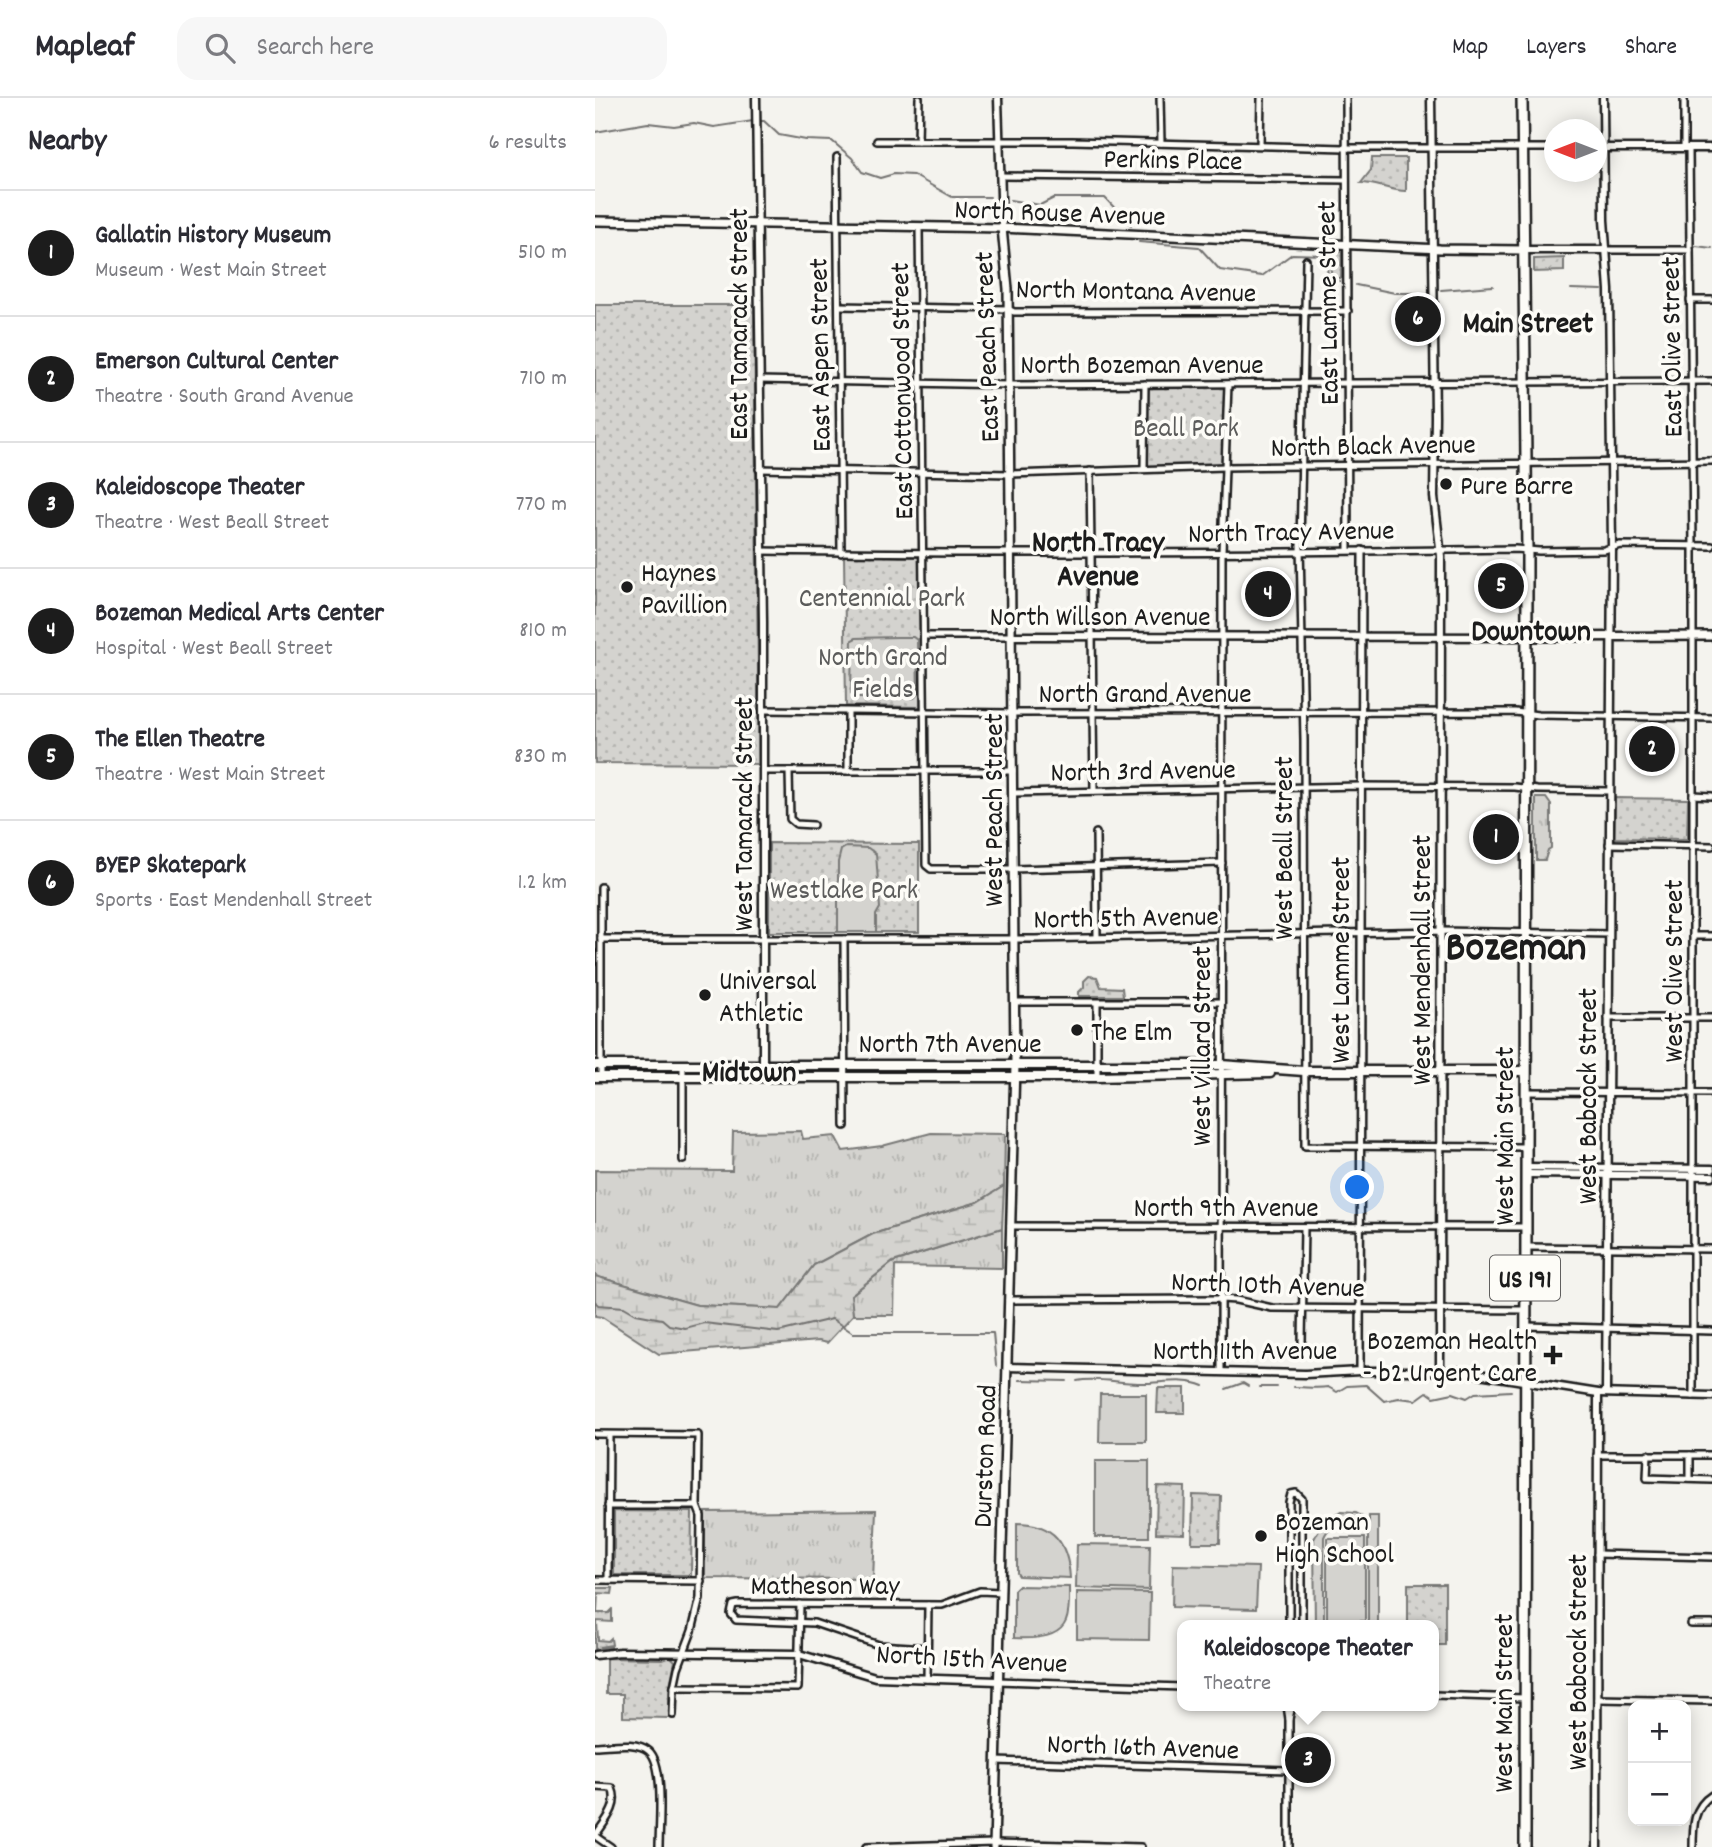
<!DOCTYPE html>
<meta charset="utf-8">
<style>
body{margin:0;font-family:Dekko,sans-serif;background:#f7f7f7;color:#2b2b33}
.controls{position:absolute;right:21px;bottom:21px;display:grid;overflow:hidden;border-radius:14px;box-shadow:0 4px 18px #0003}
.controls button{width:63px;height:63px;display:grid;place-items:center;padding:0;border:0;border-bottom:2px solid #e1e1e2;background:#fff;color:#2b2b33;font:35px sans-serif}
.compass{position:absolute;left:949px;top:21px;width:63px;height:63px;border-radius:50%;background:#fff;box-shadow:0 4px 18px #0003;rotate:270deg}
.you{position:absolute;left:763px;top:1090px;width:24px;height:24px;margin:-18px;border:5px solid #fff;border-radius:50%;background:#1a73e8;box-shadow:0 0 0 10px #1a73e833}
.badge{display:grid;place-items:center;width:46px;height:46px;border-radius:50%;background:#1c1c1c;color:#fff;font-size:23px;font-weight:700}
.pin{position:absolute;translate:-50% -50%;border:4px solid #fff;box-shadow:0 2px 7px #0006}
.popup{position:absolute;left:582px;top:1522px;width:262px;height:91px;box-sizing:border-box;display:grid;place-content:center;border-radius:14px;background:#fff;filter:drop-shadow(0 2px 5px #0005);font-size:23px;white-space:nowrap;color:#7c7c81}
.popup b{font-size:26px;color:#2b2b33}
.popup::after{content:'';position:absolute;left:50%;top:100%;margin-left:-14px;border:14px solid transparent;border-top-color:#fff}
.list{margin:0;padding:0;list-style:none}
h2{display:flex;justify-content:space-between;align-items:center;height:91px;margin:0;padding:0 28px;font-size:30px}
h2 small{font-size:23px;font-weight:400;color:#7c7c81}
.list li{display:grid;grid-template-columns:46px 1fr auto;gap:21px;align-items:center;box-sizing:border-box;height:126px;padding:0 28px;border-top:2px solid #e1e1e2}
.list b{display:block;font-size:26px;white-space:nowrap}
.list p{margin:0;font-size:23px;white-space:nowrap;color:#7c7c81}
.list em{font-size:23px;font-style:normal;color:#7c7c81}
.icon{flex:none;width:38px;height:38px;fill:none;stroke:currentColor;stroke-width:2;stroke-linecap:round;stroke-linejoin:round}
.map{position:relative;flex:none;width:1117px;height:1749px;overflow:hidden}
header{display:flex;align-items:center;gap:42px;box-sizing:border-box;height:98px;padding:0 35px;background:#fff;border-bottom:2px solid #e1e1e2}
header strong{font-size:33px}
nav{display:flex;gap:38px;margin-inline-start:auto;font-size:24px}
.search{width:490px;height:63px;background:#f7f7f7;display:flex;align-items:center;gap:18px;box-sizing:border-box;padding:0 24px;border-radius:21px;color:#7c7c81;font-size:26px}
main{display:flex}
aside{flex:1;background:#fff}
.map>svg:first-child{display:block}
.grass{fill:url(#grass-tufts);stroke:#787876;stroke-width:2}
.wetland{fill:url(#wetland-marsh);stroke:#787876;stroke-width:2}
.park{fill:url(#park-dots);stroke:#787876;stroke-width:2}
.pitch{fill:#d4d3cf;stroke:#787876;stroke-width:2}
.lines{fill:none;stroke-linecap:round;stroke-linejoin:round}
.stream{stroke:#72716f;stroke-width:2}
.minor-casing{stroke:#1c1c1c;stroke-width:10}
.tertiary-casing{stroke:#1c1c1c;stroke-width:11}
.secondary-casing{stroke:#1c1c1c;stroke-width:12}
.primary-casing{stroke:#1c1c1c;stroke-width:13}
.trunk-casing{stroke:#1c1c1c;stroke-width:14}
.minor{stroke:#fdfcf7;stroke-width:5}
.tertiary{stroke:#fdfcf7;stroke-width:6}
.secondary{stroke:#fdfcf7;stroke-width:7}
.primary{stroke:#fdfcf7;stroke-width:8}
.trunk{stroke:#fdfcf7;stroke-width:9}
.poi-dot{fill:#1c1c1c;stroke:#fdfcf7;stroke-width:2.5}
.labels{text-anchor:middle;stroke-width:7;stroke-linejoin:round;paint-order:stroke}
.shield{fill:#fdfcf7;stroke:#605f5e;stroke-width:2}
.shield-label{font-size:26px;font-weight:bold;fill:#1c1c1c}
.street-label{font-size:28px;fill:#1c1c1c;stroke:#fdfcf7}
.park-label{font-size:28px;fill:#5c5c5b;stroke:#fdfcf7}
.poi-label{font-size:28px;fill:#1c1c1c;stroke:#fdfcf7;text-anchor:start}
.neighbourhood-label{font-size:30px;font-weight:bold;fill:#1c1c1c;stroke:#fdfcf7}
.town-label{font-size:42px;font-weight:bold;fill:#1c1c1c;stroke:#fdfcf7}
</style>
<header>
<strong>Mapleaf</strong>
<div class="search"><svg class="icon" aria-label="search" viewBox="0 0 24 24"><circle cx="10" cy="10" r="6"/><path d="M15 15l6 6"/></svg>Search here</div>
<nav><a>Map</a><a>Layers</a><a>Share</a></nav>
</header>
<main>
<aside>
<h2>Nearby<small>6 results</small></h2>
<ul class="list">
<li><span class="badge">1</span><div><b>Gallatin History Museum</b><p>Museum · West Main Street</p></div><em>510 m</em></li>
<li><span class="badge">2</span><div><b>Emerson Cultural Center</b><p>Theatre · South Grand Avenue</p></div><em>710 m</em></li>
<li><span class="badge">3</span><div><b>Kaleidoscope Theater</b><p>Theatre · West Beall Street</p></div><em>770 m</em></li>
<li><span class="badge">4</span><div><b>Bozeman Medical Arts Center</b><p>Hospital · West Beall Street</p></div><em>810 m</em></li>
<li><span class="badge">5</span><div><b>The Ellen Theatre</b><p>Theatre · West Main Street</p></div><em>830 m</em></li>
<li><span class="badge">6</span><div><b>BYEP Skatepark</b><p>Sports · East Mendenhall Street</p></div><em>1.2 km</em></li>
</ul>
</aside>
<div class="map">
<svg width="1117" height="1749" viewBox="0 0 1117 1749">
<defs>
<pattern id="grass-tufts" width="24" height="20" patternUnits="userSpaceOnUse" patternTransform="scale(1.75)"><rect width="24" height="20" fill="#d4d3cf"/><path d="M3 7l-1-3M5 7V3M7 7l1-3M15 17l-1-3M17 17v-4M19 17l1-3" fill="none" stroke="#b5b5b1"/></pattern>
<pattern id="wetland-marsh" width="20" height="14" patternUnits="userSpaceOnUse" patternTransform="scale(1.75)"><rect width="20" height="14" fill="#d4d3cf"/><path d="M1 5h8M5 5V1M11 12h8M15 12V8" fill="none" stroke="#b5b5b1"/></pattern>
<pattern id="park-dots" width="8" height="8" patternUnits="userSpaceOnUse" patternTransform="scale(1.75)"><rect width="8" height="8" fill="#d4d3cf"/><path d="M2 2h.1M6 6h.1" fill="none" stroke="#b5b5b1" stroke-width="1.8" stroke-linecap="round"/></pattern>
</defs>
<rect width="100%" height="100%" fill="#f4f3ee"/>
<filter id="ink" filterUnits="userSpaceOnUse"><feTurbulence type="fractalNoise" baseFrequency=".0143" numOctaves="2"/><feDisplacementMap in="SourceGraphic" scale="14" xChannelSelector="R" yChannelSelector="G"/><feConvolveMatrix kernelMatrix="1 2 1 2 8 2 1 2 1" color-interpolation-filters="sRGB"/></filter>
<g filter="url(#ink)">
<g class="grass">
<path d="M941 700H951L956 707V750L953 752 950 762H941Z"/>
<path d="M206 1033 208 1041 240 1038 248 1053 287 1048 336 1035 410 1036 409 1088 383 1104 278 1136 219 1167 185 1211 102 1207 0 1178V1072L137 1073 138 1034Z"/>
<path d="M407 1130V1170L300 1168 299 1217H258L255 1198 298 1164Z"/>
<path d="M281 1412 278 1481 110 1480V1414Z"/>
<path d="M0 1490H18L17 1496 3 1495 2 1515H14L17 1512V1524L2 1523 3 1542 13 1543 16 1540 17 1547 4 1549H17L0 1551Z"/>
</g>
<path class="wetland" d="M409 1088 407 1130 298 1164 256 1197 258 1217 232 1245 223 1243 64 1256 7 1219 0 1218V1178L102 1207 185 1211 219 1167 278 1136 383 1104Z"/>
<g class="park">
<path d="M777 60H811V93C795 93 782 85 766 85L776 72Z"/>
<path d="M733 153 747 154 746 180H737Z"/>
<path d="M969 160V173L939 174V161Z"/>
<path d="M0 207H159L164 666 0 665Z"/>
<path d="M550 286H633L630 369 549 371Z"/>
<path d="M249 457 324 459 326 609 251 608Z"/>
<path d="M1020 700 1093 701 1092 741 1019 740Z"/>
<path d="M174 745 324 746V834H174Z"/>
<path d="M494 878 502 879 506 889 527 890 528 898H484V894L489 889V883Z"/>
<path d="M563 1290H590V1315H562Z"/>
<path d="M562 1388 590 1389 589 1436 561 1435Z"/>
<path d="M598 1397 626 1398 625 1445H597Z"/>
<path d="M19 1413 97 1414 96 1477H19Z"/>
<path d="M813 1486H850V1547H839V1527H813Z"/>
<path d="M75 1558 80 1563 74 1592V1620L28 1619V1596H11V1560L67 1561Z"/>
</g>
<g class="pitch">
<path d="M302 539H318L322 542 323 596 319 600H260L256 596 257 542 261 540Z"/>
<path d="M251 749 273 750 281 756 285 810 281 817V834H243V764L246 752Z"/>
<path d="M505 1296H551V1344H504Z"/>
<rect x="500" y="1363" width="54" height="76"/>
<path d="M746 1414 761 1415 774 1423V1418H783V1527H773V1439C763 1418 739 1418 729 1439V1527H720L719 1441 728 1424Z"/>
<path d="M422 1425C459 1425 473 1446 475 1480L424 1478 422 1475Z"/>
<rect x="732" y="1440" width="38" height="83"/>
<path d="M482 1446 555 1447 554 1492 481 1490Z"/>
<path d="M578 1467 663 1469 661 1511 577 1509Z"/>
<path d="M423 1488 474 1489C474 1499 475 1514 471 1523 464 1541 435 1541 419 1540V1492Z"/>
<path d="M482 1494 555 1495 554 1542 482 1541Z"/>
</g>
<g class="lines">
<g class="stream">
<path d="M164 23H169L184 37 211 42 237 43 257 60 267 74 285 80 299 76 318 77 357 99H395"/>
<path d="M0 34 53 25 79 28 99 25 119 29 158 23"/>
<path d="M415 102 445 107 459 100H510L536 127"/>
<path d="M544 144 604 149 625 172 667 178 697 156 730 157 734 182 745 183"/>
<path d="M1101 148 1117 150"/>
<path d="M761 187 800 195H830"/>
<path d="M976 191 1007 192"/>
<path d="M846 192 898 188"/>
<path d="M0 1203 3 1207 29 1209 41 1216 67 1221 74 1227 90 1230 109 1225 183 1234 237 1221 258 1235H398L401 1268"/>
<path d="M424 1282 472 1283"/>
<path d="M482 1283C501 1279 523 1285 543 1285 564 1286 589 1279 609 1288"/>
<path d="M665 1289H682"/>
<path d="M699 1289C711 1289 722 1291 733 1289L742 1294 752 1288 771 1287 789 1303 804 1300 821 1302 832 1294 839 1299 858 1295 872 1300 880 1295 916 1293"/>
<path d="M631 1291 648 1285 653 1288"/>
</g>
<defs>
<g id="minor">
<path d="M565 0 566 45"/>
<path d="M751 0 753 452"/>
<path d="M1089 0V50"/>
<path d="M282 43H478L750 50H960"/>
<path d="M323 43 324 0"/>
<path d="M665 46 666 0"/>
<path d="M1094 50 1098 448V1298"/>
<path d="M242 59 246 455"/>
<path d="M405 78 751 82"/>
<path d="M324 129 331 767 336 771H418L627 765"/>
<path d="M1011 152H1095"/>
<path d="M711 162 705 447 709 642 710 1048 931 1049"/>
<path d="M1095 202H1117"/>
<path d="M244 208 413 211 419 214 753 213"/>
<path d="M164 282 414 287 1117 283"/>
<path d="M164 371 415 376 630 369 1117 363"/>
<path d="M549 371 550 286"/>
<path d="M495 373 499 693"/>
<path d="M167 453C418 457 669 455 920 451L944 453 1009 452 1025 447 1117 448"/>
<path d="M329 538H417"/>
<path d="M169 612 417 615 920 614 943 617 1117 620"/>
<path d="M253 614V673"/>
<path d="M168 673H418"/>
<path d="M194 673 195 721 201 726 218 727"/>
<path d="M418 695 765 688 920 689 942 692 1015 693"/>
<path d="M1098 697 1117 698"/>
<path d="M501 735 502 839"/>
<path d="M1014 746 1117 748"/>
<path d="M1098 838H1117"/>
<path d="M6 841H439L847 833 1014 836"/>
<path d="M249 841 250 1028"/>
<path d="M419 904H626"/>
<path d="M502 905V979"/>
<path d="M1013 920H1117"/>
<path d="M88 967V1062"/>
<path d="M6 979V789"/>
<path d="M931 994 1117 995"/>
<path d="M415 1128 931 1129"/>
<path d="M931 1149 1117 1151"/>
<path d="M413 1202 626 1201 641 1202 677 1210 930 1212"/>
<path d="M931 1228 1117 1233"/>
<path d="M707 1244 709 1130"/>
<path d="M765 1273 767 452"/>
<path d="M626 1274 627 454 633 286"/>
<path d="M0 1336 103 1337 102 1408 106 1418 105 1500 97 1533 83 1570 79 1589 78 1617"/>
<path d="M1053 1356 1052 1380 1117 1382"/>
<path d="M1002 1357H1117"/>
<path d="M1095 1381V1357"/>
<path d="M13 1408H102"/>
<path d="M1002 1456 1117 1459"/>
<path d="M0 1482 106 1483"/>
<path d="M13 1482 14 1337"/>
<path d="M1096 1526H1117"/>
<path d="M694 1527V1404L696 1396 701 1395 707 1401V1527"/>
<path d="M332 1550 284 1547 219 1525 141 1522 136 1516 138 1507 143 1506 347 1507 385 1493 406 1494"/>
<path d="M332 1581 333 1507"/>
<path d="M403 1583 587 1589"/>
<path d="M79 1589 203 1590 205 1506"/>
<path d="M839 1597 929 1600"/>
<path d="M1002 1601 1117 1603"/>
<path d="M692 1608 694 1621"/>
<path d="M0 1648C15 1648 41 1642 54 1653 70 1667 64 1728 64 1749"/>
<path d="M401 1663 694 1672"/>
<path d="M0 1689 17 1690C25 1708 10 1723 0 1738"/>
<path d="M0 1738 16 1749"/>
<path d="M271 1749 399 1745 546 1749"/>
<path d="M694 1749V1621L697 1608"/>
<path d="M1098 1749C1098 1728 1098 1709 1117 1697"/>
</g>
<g id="tertiary">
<path d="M161 0 168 524V979"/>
<path d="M403 0 407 130"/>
<path d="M836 0 840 318 839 399 846 458 845 1273"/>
<path d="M1008 0 1009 122 1014 192 1017 449 1011 1295"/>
<path d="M1008 50H1117"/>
<path d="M928 152H1011"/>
<path d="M417 538 932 539"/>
<path d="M931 1069 1117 1071"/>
<path d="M931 1076 1117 1078"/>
<path d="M412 1269 710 1276 765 1273H865L1003 1295 1117 1298"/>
<path d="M0 1557 25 1554 204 1556 280 1579 403 1583"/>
<path d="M1002 1749 1003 1295"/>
</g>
<g id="secondary">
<path d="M0 123 407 130 845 151 928 152"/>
<path d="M932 539 1117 538"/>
<path d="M399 1749 420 967 413 191 407 130"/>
</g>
<g id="primary">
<path d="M0 967H626L709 973H931"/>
<path d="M0 979H502L675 975"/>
</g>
<path id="trunk" d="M927 0 932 452 930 1749"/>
</defs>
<use href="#minor" class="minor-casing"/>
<use href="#tertiary" class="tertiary-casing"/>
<use href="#secondary" class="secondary-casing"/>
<use href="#primary" class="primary-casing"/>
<use href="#trunk" class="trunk-casing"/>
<use href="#minor" class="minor"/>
<use href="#tertiary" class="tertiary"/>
<use href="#secondary" class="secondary"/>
<use href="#primary" class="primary"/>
<use href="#trunk" class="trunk"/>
</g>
</g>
<g class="poi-dot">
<circle cx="851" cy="386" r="7"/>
<circle cx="32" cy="489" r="7"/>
<circle cx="110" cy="897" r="7"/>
<circle cx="482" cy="932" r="7"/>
<path d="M954.5 1246.5h7v7h7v7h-7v7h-7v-7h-7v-7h7z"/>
<circle cx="666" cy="1438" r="7"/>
</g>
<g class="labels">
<rect class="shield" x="895" y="1157.5" width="70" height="45" rx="5"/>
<g class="shield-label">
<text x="930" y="1189">US 191</text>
</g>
<g class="street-label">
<text transform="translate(578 60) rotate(1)" y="10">Perkins Place</text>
<text transform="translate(465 113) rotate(2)" y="10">North Rouse Avenue</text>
<text transform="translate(541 191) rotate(1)" y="10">North Montana Avenue</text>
<text transform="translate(731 205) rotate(-91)" y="10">East Lamme Street</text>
<text transform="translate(142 226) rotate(-90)" y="10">East Tamarack Street</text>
<text transform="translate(390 249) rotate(-92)" y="10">East Peach Street</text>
<text transform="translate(1075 249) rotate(-91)" y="10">East Olive Street</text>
<text transform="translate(223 257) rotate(-91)" y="10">East Aspen Street</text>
<text x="547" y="275">North Bozeman Avenue</text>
<text transform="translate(305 293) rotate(-91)" y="10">East Cottonwood Street</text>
<text transform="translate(778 346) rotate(-1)" y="10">North Black Avenue</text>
<text transform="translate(696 432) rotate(-1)" y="10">North Tracy Avenue</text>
<text x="505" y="527">North Willson Avenue</text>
<text x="550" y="604">North Grand Avenue</text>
<text transform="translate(548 671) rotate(-1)" y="10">North 3rd Avenue</text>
<text transform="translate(397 712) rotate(-90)" y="10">West Peach Street</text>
<text transform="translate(147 716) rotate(-90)" y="10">West Tamarack Street</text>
<text transform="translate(687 750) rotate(-90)" y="10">West Beall Street</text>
<text transform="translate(531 818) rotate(-1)" y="10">North 5th Avenue</text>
<text transform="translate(744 862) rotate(-90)" y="10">West Lamme Street</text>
<text transform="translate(825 862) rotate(-90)" y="10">West Mendenhall Street</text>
<text transform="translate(1077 873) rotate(-90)" y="10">West Olive Street</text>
<text x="355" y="954">North 7th Avenue</text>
<text transform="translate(605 948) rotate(-90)" y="10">West Villard Street</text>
<text transform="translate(991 998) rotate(-90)" y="10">West Babcock Street</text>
<text transform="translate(908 1038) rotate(-90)" y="10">West Main Street</text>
<text x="631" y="1118">North 9th Avenue</text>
<text transform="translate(673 1185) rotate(2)" y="10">North 10th Avenue</text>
<text x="650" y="1261">North 11th Avenue</text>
<text transform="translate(388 1358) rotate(-88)" y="10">Durston Road</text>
<text x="230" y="1496">Matheson Way</text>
<text transform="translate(377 1559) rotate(3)" y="10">North 15th Avenue</text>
<text transform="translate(981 1564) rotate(-90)" y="10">West Babcock Street</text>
<text transform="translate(907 1605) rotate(-90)" y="10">West Main Street</text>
<text transform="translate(548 1647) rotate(2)" y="10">North 16th Avenue</text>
</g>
<g class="park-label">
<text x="591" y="338">Beall Park</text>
<text x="287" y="508">Centennial Park</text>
<text x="288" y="567">North Grand<tspan x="288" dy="32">Fields</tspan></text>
<text x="249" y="800">Westlake Park</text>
</g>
<g class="poi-label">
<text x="865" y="396">Pure Barre</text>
<text x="46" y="483">Haynes<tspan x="46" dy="32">Pavillion</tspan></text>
<text x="124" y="891">Universal<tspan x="124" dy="32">Athletic</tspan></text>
<text x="496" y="942">The Elm</text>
<text x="942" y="1251" text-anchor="end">Bozeman Health<tspan x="942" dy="32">- b2 Urgent Care</tspan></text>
<text x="680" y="1432">Bozeman<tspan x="680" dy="32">High School</tspan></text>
</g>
<g class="neighbourhood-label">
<text x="933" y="234">Main Street</text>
<text x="503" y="453">North Tracy<tspan x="503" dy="34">Avenue</tspan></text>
<text x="936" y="542">Downtown</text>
<text x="154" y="983">Midtown</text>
</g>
<g class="town-label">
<text x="921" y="861">Bozeman</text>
</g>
</g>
</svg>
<div class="controls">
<button>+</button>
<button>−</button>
</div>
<svg class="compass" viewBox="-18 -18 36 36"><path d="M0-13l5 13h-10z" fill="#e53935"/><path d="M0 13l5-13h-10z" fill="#7c7c81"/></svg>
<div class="you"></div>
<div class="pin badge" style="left:901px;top:739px">1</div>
<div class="pin badge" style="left:1057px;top:651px">2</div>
<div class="pin badge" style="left:713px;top:1662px">3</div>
<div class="popup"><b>Kaleidoscope Theater</b>Theatre</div>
<div class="pin badge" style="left:673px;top:496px">4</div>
<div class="pin badge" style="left:906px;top:488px">5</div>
<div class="pin badge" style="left:823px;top:221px">6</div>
</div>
</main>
